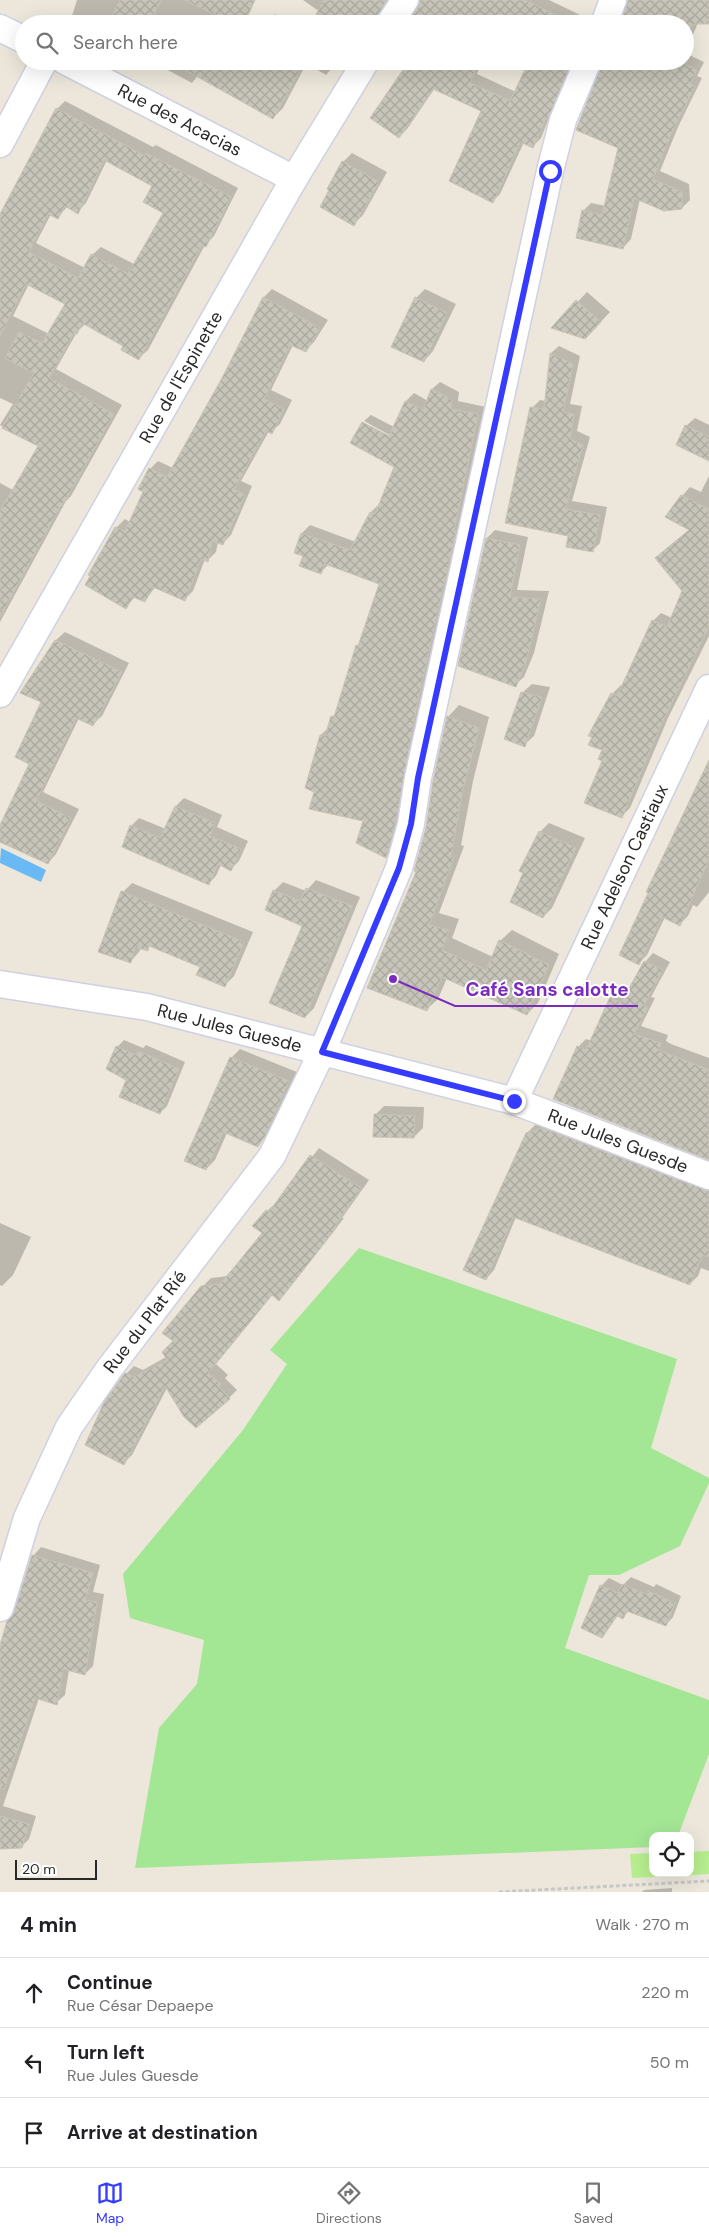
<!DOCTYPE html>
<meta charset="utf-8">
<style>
body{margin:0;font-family:"DM Sans",sans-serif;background:#f2f2f2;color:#202124}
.controls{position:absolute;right:15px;bottom:15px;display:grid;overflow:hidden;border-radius:10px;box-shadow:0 5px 20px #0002}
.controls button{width:45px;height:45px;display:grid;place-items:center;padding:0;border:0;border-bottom:1px solid #e0e0e0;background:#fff;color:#202124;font:25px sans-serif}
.scale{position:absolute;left:15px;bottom:12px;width:82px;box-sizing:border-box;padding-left:5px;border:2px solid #292929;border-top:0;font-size:14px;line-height:18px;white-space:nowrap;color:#292929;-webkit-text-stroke:4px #fff;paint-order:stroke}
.stop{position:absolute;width:15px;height:15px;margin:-11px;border:4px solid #353cff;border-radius:50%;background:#fff}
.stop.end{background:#353cff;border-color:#fff;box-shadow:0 1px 5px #0008}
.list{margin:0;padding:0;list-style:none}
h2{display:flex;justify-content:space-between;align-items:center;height:65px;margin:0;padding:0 20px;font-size:21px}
h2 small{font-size:16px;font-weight:400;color:#757577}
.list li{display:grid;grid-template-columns:32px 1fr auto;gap:15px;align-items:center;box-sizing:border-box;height:70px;padding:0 20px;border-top:1px solid #e0e0e0}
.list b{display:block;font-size:19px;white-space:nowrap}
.list p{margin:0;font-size:16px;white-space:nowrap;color:#757577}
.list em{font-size:16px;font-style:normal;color:#757577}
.icon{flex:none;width:28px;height:28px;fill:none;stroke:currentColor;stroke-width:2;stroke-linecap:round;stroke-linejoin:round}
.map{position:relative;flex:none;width:709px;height:1892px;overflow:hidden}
.search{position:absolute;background:#fff;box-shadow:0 5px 20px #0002;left:15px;right:15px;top:15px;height:55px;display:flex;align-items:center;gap:12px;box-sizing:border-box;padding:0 18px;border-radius:28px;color:#757577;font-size:19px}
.sheet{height:275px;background:#fff}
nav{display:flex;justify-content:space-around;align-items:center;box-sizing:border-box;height:70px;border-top:1px solid #e0e0e0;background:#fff;font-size:14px;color:#757577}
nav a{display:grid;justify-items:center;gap:2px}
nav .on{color:#353cff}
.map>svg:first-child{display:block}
.grass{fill:#a3e694}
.pitch{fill:#b7ee8f}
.water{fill:#68b9f4}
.shadow{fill:#0003;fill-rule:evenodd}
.building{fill:url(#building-cross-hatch);stroke:#c8c4b4;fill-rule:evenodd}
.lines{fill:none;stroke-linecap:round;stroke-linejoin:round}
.street-casing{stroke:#d0d0e3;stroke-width:29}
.path{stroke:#c7c7c7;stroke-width:3;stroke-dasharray:4 2.5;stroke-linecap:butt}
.street{stroke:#fff;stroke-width:26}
.route{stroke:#353cff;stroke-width:6}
.labels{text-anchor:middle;stroke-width:4;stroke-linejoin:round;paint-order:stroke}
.street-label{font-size:18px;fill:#292929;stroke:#fff}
.leader{fill:none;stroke:#7b2cbf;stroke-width:2}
.callout-dot{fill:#7b2cbf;stroke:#fff;stroke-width:2}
.callout-label{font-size:19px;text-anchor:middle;font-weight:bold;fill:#7b2cbf;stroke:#fff;stroke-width:4;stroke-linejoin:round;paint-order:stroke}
</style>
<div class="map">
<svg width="709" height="1892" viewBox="0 0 709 1892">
<defs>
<pattern id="building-cross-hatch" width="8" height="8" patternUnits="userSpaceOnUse" patternTransform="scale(1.25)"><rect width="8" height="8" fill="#c7c5b9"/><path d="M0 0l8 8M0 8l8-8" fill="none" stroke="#aba99f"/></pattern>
</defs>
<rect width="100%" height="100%" fill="#ece7da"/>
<path class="grass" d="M359 1248 677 1359 651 1448 709 1478V1483L680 1546 619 1575H589L565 1648 709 1700V1754L678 1836H653V1847L135 1868 159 1728 197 1684 204 1640 130 1618 123 1574 243 1430 287 1364 270 1350Z"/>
<path class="pitch" d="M709 1851V1874L632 1878 630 1854 653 1853V1873H690V1852Z"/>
<path class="water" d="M1 848 46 870 41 882 0 863Z"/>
<g class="shadow">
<path d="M77 0H236L226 24H94L83 18 71 19Z"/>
<path d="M303 0H388L381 14 385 24H337Z"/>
<path d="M424 0H549L599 24H408Z"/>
<path d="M628 0H709V8L703 12 685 52V24Z"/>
<path d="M275 14 296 24H266Z"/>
<path d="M685 53 704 62 697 76 702 78 678 127 660 171 689 184 690 200 682 208 640 199 631 239 623 248 583 211 591 203 606 206 619 147 604 61H685Z"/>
<path d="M162 61H209L192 83 160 66Z"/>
<path d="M287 61 303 70 283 108 273 118Z"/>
<path d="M302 61H338L326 75Z"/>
<path d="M410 61H482L477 74 516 92 530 61H576L556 109 551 113 541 138 533 146 524 142 500 194 492 202 482 110 435 88 407 129 399 137Z"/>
<path d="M65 101 153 147 156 145 238 188 214 236 205 245 148 350 139 358 125 346 85 324 77 332 56 369 122 405 71 496 66 501 0 622V483L13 490 39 446 0 425 13 404 0 398V216L57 109ZM107 160 153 185 165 212 134 264 101 247 92 255 85 268 36 243 51 214 57 218 68 206 77 212 86 203ZM29 284 67 303 49 334 13 316Z"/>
<path d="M352 153 387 172 363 215 354 224 343 162Z"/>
<path d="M272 289 328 320 314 342 305 351 293 345 271 390 292 400 280 424 271 432 269 431 241 481 252 486 231 535 222 544 218 542 216 552 208 560 205 559 193 591 185 599 156 586 145 601 135 597 125 608 116 528 125 519 130 522 144 491 150 469 158 461 173 468 224 377 264 297Z"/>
<path d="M425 289 456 304 433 351 424 361 416 298Z"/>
<path d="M587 292 610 312 595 328H553Z"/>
<path d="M559 346 580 356 570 404 582 406 577 431 590 437 572 501 607 507 600 543 592 551 569 535 532 408 540 400 546 401 551 353Z"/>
<path d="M440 382 459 392 458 401 486 407 394 848 386 856 365 821 315 791 321 735 329 727 332 717 337 712 357 646 360 643 381 583 329 564 321 572 304 555 296 552 302 533 310 525 356 542 371 512 379 504 396 467 351 442 364 422V424L394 440 395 438 364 421 371 415 394 427 406 401 414 393 428 401 432 389Z"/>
<path d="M695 418 709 425V459L686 426Z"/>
<path d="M709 476V636L668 718 630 808 621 817 603 760V749L590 735 612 694 621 685 623 686 653 621 661 613 672 618 683 590 691 529 682 496 690 487 701 492Z"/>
<path d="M495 530 528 537 517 590 549 591 534 653 524 677 515 685 487 538Z"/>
<path d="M65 632 129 663 102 716 93 724 79 718 43 792 79 809 56 854 48 863 0 840V828L31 763 43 701 22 692 56 640Z"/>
<path d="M532 684 550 687 534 736 524 745 522 693Z"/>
<path d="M459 705 489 717 473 781 461 845 464 846 439 913 459 919 452 938 493 957 500 941 512 930 559 954 538 1003 527 1014 447 978 438 999 426 1010 417 871 448 717Z"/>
<path d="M709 763V892L697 907 693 905 688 916 680 924 665 917 647 955 639 963Z"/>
<path d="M184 798 222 815 217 827 248 841 239 861 231 869 221 865 216 876 208 884 131 826 139 818 166 829 176 806Z"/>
<path d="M549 823 585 838 552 908 543 917 525 872 540 832Z"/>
<path d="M316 880 360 897 314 1008 305 1017 304 925 266 910 275 890 283 882 306 891Z"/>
<path d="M132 883 253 932 234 976 225 985 201 966 151 945 147 950 141 948 139 952 130 962 123 892Z"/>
<path d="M653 953 670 962 651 997 655 998 641 1026 668 1035 666 1041 671 1044 709 1058V1159L578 1047 586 1039 592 1041 611 998 619 990 628 994 645 962Z"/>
<path d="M124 1040 143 1048 146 1045 185 1062 167 1106 160 1113 128 1079 117 1047Z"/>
<path d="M240 1049 297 1072 273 1126 266 1136 257 1145 227 1133 215 1160 206 1169 231 1058Z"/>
<path d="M384 1106 424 1107 423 1128 414 1137 375 1115Z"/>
<path d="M551 1120 709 1181V1271L701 1268 698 1276 690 1284 516 1217 494 1270 486 1279 527 1133 535 1125Z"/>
<path d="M319 1148 369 1180 342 1218H344L287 1291 279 1299 273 1294 216 1364 228 1375 225 1378 237 1390 229 1398 167 1388 132 1455 124 1463 126 1374 134 1366 143 1370 166 1357 202 1287 211 1278 228 1276 264 1233 267 1211 276 1203Z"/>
<path d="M0 1223 31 1237 13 1275 2 1286 0 1285Z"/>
<path d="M41 1547 100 1565 93 1592 104 1594 93 1666 85 1674 69 1670 65 1695 56 1703 39 1698 3 1806 36 1816 29 1839 21 1847 0 1848V1648L15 1613 33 1556Z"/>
<path d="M631 1577 654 1587 656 1584 681 1596 673 1617 666 1625 629 1611 623 1617 618 1615 602 1636 601 1586 609 1578 623 1585Z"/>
<path d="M672 1888V1892H642L644 1890Z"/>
</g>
<g class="building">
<path d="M120 0H161L149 24H108Z"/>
<path d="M184 0H255L244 24H235Z"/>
<path d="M324 0H387L377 16 374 24H311Z"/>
<path d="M420 0H525L575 24H407L417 8Z"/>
<path d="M628 0H709V24H694L685 44V24H620Z"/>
<path d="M169 61H305L273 119Z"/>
<path d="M409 61H479L470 83 510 101 529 61H572L548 119 546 118 533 148 520 142 493 203 449 181 481 111 433 89 399 138 370 118Z"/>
<path d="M603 61H679L697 70 690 84 695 86 670 136 653 179 682 192V209L664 211 634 198 623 249 576 238 582 210 602 215 618 148 576 130Z"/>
<path d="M56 108 145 156 146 153 231 197 206 247 202 245 139 360 121 350 123 346 82 323 77 334 74 333 49 378 114 414 62 506 61 505 0 617V511L38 446 2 428 34 373 5 358 19 332 42 343 65 304 26 284 0 336V214ZM104 160 152 186 143 202 163 213 128 274 91 254 78 278 29 252 48 214 58 219 65 206 78 214Z"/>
<path d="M342 161 379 182 354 226 320 207 329 190 327 189Z"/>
<path d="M263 297 320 328 306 352 290 345 264 399 284 409 272 434 266 431 234 489 245 495 223 545 212 541 208 562 201 559 185 601 153 587 145 602 133 597 126 609 85 585 90 576 88 575 115 527 125 531 143 492 138 489 149 468 167 477 223 376Z"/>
<path d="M415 297 447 313 424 362 391 347Z"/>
<path d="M576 300 601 322 585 339 551 328Z"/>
<path d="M550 353 573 364 563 412 574 414 570 439 583 445 565 509 600 515 593 552 566 547 568 536 505 523 530 407 544 409Z"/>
<path d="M431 389 452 400 451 409 478 414 454 531H456L417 705 396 821 386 858 356 843 363 821 309 809 314 792 305 788 320 735 325 736 331 716 334 717 356 645 358 646 379 584 325 564 321 574 299 566 303 556 294 553 301 533 350 550 370 512 375 514 394 467 350 443 362 422 389 436 405 401 423 410Z"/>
<path d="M685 425 709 437V461L676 445Z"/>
<path d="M681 495 709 509V626L660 727 622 818 584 803 602 761 598 759 602 750 588 745 592 737 588 736 611 693 617 696 652 620 667 627 682 591 655 558 689 530 665 517Z"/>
<path d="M486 538 520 545 510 597 541 599 526 662 516 687 458 666Z"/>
<path d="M55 640 122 672 93 726 76 718 36 801 71 818 48 864 0 842V825L29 764 15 757 41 702 20 693Z"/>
<path d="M521 692 542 697 525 747 504 739Z"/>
<path d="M447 716 479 728 462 793 451 856 454 857 429 925 449 930 442 950 486 970 499 940 549 965 527 1015 442 977 427 1011 367 988 416 872 414 871 426 828 433 781Z"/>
<path d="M709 760V859L680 926 662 917 639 965 619 955 648 893 646 892Z"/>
<path d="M175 806 215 823 210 836 241 849 231 871 218 864 209 885 122 847 130 825 160 838Z"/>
<path d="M539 831 576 848 543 918 510 902 523 873 519 871Z"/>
<path d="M306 888 352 906 305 1018 269 1003 302 926 265 910 273 890 300 901Z"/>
<path d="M121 891 244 942 225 987 196 975 200 967 149 946 148 951 135 947 131 963 98 952Z"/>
<path d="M644 961 663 970 644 1005 648 1007 634 1034 661 1043 659 1050 663 1052 709 1070V1160L553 1099 577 1046 586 1050 610 997 621 1003Z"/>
<path d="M116 1046 136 1055 138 1051 179 1069 160 1114 119 1097 126 1080 106 1069Z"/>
<path d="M230 1057 289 1081 265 1136 258 1147 223 1132 206 1170 184 1161Z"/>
<path d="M374 1114 415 1116 414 1138 373 1137Z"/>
<path d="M542 1128 709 1191V1257L702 1255 690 1285 513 1217 486 1280 463 1270 526 1133Z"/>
<path d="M310 1155 361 1188 335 1226 337 1227 279 1301 272 1295 208 1373 221 1384 218 1386 230 1399 196 1428 184 1417 165 1386 124 1465 85 1445 104 1402 125 1373 134 1377 167 1360 162 1352 173 1341 162 1333 201 1286 220 1284 236 1265 262 1233 252 1226 266 1210 269 1212Z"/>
<path d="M32 1555 93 1573 85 1600 97 1602 85 1675 63 1669 57 1705 35 1698 4 1789 0 1788V1645L7 1621 14 1612Z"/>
<path d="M622 1584 646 1594 648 1591 675 1603 666 1626 627 1611 623 1619 617 1616 602 1638 581 1628 600 1585 618 1593Z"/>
<path d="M0 1816 29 1824 22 1848 0 1849Z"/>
</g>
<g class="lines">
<defs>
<g id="street">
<path d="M389 24 405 0"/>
<path d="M604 24 613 0"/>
<path d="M0 28 24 40"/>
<path id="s1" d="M65 61 294 179"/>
<path d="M0 144 44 61"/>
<path id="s2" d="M0 694 294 179 366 61"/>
<path id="s3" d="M0 984 147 1007 514 1101 709 1176"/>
<path id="s4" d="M514 1101 709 688"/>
<path id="s5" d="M0 1608 27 1518 69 1427 109 1369 272 1156 322 1052 399 868 411 824 418 778 550 171 563 120 588 61"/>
</g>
</defs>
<use href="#street" class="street-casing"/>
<path class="path" d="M499 1892 709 1881"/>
<use href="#street" class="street"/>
</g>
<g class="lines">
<path class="route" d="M514 1101 322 1052 399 868 411 824 418 778 550 171"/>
</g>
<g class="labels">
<g class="street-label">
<text dy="6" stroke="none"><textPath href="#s1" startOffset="129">Rue des Acacias</textPath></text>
<text dy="6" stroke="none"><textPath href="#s2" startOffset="365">Rue de l'Espinette</textPath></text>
<text dy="6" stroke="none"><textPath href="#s4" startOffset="259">Rue Adelson Castiaux</textPath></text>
<text dy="6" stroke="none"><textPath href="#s3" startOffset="234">Rue Jules Guesde</textPath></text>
<text dy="6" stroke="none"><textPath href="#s3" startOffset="639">Rue Jules Guesde</textPath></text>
<text dy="6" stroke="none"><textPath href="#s5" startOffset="324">Rue du Plat Rié</textPath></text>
</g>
</g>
<path class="leader" d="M393 979L455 1006H638"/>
<circle class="callout-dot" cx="393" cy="979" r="5"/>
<g class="callout-label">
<text x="547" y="996">Café Sans calotte</text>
</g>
</svg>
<div class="controls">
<button><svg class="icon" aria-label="locate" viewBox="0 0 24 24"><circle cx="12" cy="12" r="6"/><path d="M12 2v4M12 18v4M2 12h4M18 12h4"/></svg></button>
</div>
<div class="scale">20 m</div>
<div class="stop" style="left:550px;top:171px"></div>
<div class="stop end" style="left:514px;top:1101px"></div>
<div class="search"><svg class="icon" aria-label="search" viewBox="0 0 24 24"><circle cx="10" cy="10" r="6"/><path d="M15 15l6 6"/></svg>Search here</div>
</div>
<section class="sheet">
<h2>4 min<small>Walk · 270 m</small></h2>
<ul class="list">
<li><svg class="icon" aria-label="ahead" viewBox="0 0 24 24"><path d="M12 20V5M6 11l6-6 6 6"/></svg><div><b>Continue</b><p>Rue César Depaepe</p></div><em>220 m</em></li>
<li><svg class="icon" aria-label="left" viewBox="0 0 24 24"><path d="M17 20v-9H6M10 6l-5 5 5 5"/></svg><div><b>Turn left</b><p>Rue Jules Guesde</p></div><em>50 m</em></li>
<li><svg class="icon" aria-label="arrive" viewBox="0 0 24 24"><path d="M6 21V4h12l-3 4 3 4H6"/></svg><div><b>Arrive at destination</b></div></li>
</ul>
</section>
<nav>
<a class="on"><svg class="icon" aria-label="map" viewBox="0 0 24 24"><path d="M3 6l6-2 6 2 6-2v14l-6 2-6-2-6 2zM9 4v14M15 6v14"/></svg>Map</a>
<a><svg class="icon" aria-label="directions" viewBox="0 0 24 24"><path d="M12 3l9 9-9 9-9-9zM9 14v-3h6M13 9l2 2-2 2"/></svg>Directions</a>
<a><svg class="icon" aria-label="saved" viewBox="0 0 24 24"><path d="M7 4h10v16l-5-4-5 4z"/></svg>Saved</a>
</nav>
